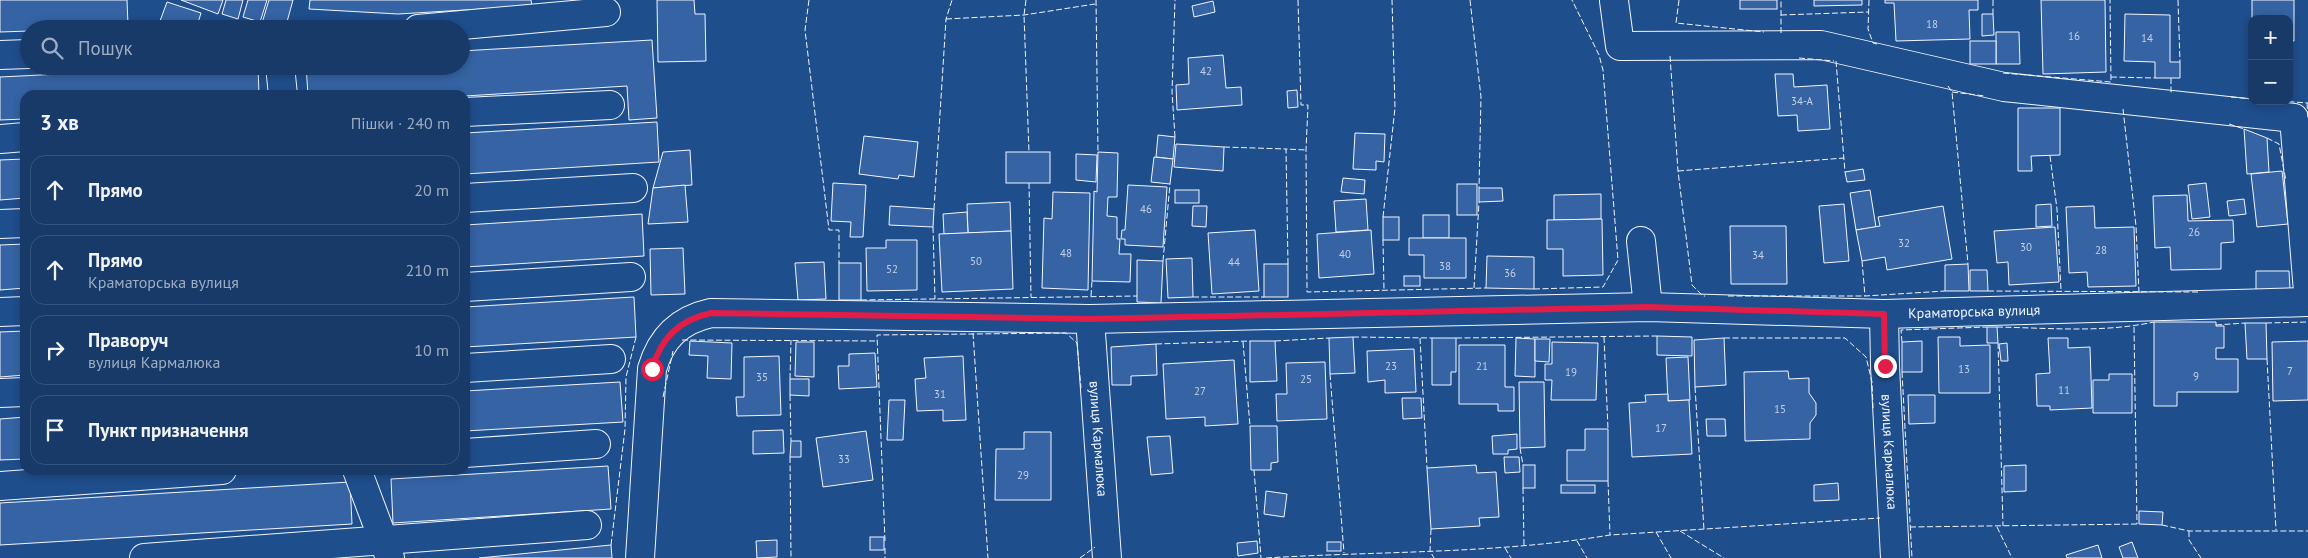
<!DOCTYPE html>
<html lang="uk">
<meta charset="utf-8">
<style>
body{margin:0;font-family:"PT Sans",sans-serif;background:#244571;color:#f1f3f6}
.controls{position:absolute;right:15px;top:15px;display:grid;overflow:hidden;border-radius:10px;box-shadow:0 2px 8px #0003}
.controls button{width:45px;height:45px;display:grid;place-items:center;padding:0;border:0;border-bottom:1px solid #36547d;background:#173a69;color:#f1f3f6;font:25px sans-serif}
.stop{position:absolute;width:15px;height:15px;margin:-11px;border:4px solid #e11d48;border-radius:50%;background:#fff}
.stop.end{background:#e11d48;border-color:#fff;box-shadow:0 1px 5px #0008}
.list{margin:0;padding:0;list-style:none}
h2{display:flex;justify-content:space-between;align-items:center;height:65px;margin:0;padding:0 20px;font-size:21px}
h2 small{font-size:16px;font-weight:400;color:#9eadc0}
.list li{display:grid;grid-template-columns:32px 1fr auto;gap:15px;align-items:center;box-sizing:border-box;height:70px;margin:0 10px 10px;padding:0 10px;border:1px solid #36547d;border-radius:15px}
.list b{display:block;font-size:19px;white-space:nowrap}
.list p{margin:0;font-size:16px;white-space:nowrap;color:#9eadc0}
.list em{font-size:16px;font-style:normal;color:#9eadc0}
.icon{flex:none;width:28px;height:28px;fill:none;stroke:currentColor;stroke-width:2;stroke-linecap:round;stroke-linejoin:round}
.map{position:relative;flex:none;width:2308px;height:558px;overflow:hidden}
.search{position:absolute;background:#173a69;box-shadow:0 2px 8px #0003;left:20px;top:20px;width:450px;height:55px;display:flex;align-items:center;gap:12px;box-sizing:border-box;padding:0 18px;border-radius:28px;color:#9eadc0;font-size:19px}
.panel{position:absolute;background:#173a69;box-shadow:0 2px 8px #0003;left:20px;top:90px;width:450px;height:385px;border-radius:15px}
.map>svg:first-child{display:block}
.building{fill:#3563a3;stroke:#f2f6ff}
.lines{fill:none;stroke-linecap:round;stroke-linejoin:round}
.minor-casing{stroke:#f2f6ff;stroke-width:30}
.minor{stroke:#1f4e8c;stroke-width:28}
.fence{stroke:#f2f6ff;stroke-width:1;stroke-dasharray:6 2.5;stroke-linecap:butt}
.route{stroke:#e11d48;stroke-width:6}
.labels{text-anchor:middle;stroke-width:4;stroke-linejoin:round;paint-order:stroke}
.number-label{font-size:11px;fill:#c3d1e8}
.street-label{font-size:14px;fill:#f2f6ff;stroke:#1f4e8c}
</style>
<div class="map">
<svg width="2308" height="558" viewBox="0 0 2308 558">
<rect width="100%" height="100%" fill="#1f4e8c"/>
<g class="building">
<path d="M0 0H127L128 25 29 29V31L0 32Z"/>
<path d="M181 0H223L218 14Z"/>
<path d="M226 0H243L238 19 222 14Z"/>
<path d="M248 0H267L260 22 243 17Z"/>
<path d="M269 0H293L285 29 262 23Z"/>
<path d="M310 0H531L532 6 398 14 309 9Z"/>
<path d="M657 0H694L695 14H705L706 61 658 62Z"/>
<rect x="1740" y="0" width="37" height="9"/>
<path d="M1814 0H1862V5L1814 6Z"/>
<path d="M1885 0H1978V10H1969L1970 39 1896 41 1894 3H1885Z"/>
<path d="M2041 0H2105L2106 72 2043 74Z"/>
<path d="M2252 0H2294V41H2289V19H2252Z"/>
<path d="M1213 1 1215 12 1194 17 1192 6Z"/>
<path d="M167 2 201 13 196 29H184L160 21Z"/>
<path d="M1982 14H1993L1994 35 1982 36Z"/>
<path d="M2125 14 2170 15V62H2180V78H2155V62L2124 61Z"/>
<path d="M1996 32H2019L2020 64H1996Z"/>
<path d="M652 40 657 118 629 120 627 86 465 96 308 95 306 66H461V51Z"/>
<rect x="1970" y="41" width="26" height="23"/>
<path d="M1223 55 1226 88 1241 87 1242 105 1177 110 1176 85 1189 84 1188 58Z"/>
<path d="M221 66H258L259 95H25V119L0 120V77Z"/>
<path d="M1775 74H1793L1794 87 1827 85 1830 129 1798 131 1797 115 1778 116Z"/>
<path d="M1297 90 1298 107 1288 108 1287 91Z"/>
<path d="M2018 108H2060V155L2031 156 2032 171H2018Z"/>
<path d="M657 122 659 162 465 174V133Z"/>
<path d="M2244 129 2267 138 2269 172 2247 174Z"/>
<path d="M1355 133 1385 134 1384 162 1376 161V170L1353 169Z"/>
<path d="M1158 135 1175 137 1173 159 1156 157Z"/>
<path d="M864 136 918 142 914 177 899 175 898 179 859 174Z"/>
<path d="M1176 144 1224 147 1223 171 1174 167Z"/>
<path d="M690 150 692 185 653 188 663 152Z"/>
<rect x="1006" y="152" width="44" height="31"/>
<path d="M1098 152 1118 153 1117 197H1108L1107 216 1117 217V239H1120L1119 254H1131L1130 282 1092 281 1094 191 1097 192Z"/>
<path d="M1076 154 1097 155 1096 182 1076 180Z"/>
<path d="M1154 157 1173 159 1170 184 1151 182Z"/>
<path d="M25 159V198L0 200V160Z"/>
<path d="M1863 169 1865 180 1847 182 1845 172Z"/>
<path d="M2282 171 2288 224 2257 227 2251 174Z"/>
<path d="M1343 178 1365 180 1364 194 1341 192Z"/>
<path d="M833 183 866 185 863 237H850L851 222 831 221Z"/>
<path d="M2206 183 2210 217 2192 219 2188 185Z"/>
<rect x="1457" y="184" width="20" height="31"/>
<path d="M685 185 688 222 648 224 653 188Z"/>
<path d="M1128 185 1167 187 1163 247 1125 245V239H1121L1122 230H1125Z"/>
<path d="M1479 188H1502L1503 201 1479 202Z"/>
<rect x="1175" y="190" width="24" height="13"/>
<path d="M1870 190 1876 227 1856 230 1850 193Z"/>
<path d="M1053 192 1090 193 1088 290 1042 288 1044 218 1052 219Z"/>
<path d="M1601 194V219L1554 220V195Z"/>
<path d="M2187 195 2188 221 2233 220 2234 242 2221 243V269L2171 270 2170 247 2155 248 2153 196Z"/>
<path d="M1366 199 1368 230 1336 232 1334 201Z"/>
<path d="M2244 199 2246 214 2229 216 2227 201Z"/>
<path d="M1010 202 1011 231 968 233 967 204Z"/>
<path d="M1844 204 1849 261 1824 263 1819 206Z"/>
<path d="M2051 204 2052 226 2036 227V205Z"/>
<path d="M890 206 934 209 933 227 889 225Z"/>
<path d="M1193 206H1207L1206 227 1192 226Z"/>
<path d="M1943 206 1952 259 1887 270 1885 257 1862 261 1856 230 1880 226 1878 217Z"/>
<path d="M2094 206 2095 228 2134 227 2136 286 2088 287 2087 272 2069 273 2066 207Z"/>
<path d="M967 212 968 233 944 234 943 214Z"/>
<path d="M642 214 644 256 465 267V225Z"/>
<rect x="1423" y="215" width="26" height="23"/>
<rect x="1383" y="217" width="16" height="23"/>
<path d="M1602 219 1603 275 1563 276V249H1547V220Z"/>
<path d="M1730 226H1786L1787 284H1731Z"/>
<path d="M2055 227 2059 282 2009 285 2008 262 1997 263 1994 231Z"/>
<path d="M1255 230 1259 291 1212 294 1208 233Z"/>
<path d="M1371 230 1374 274 1319 278 1317 234Z"/>
<path d="M1011 231 1013 289 942 292 939 234Z"/>
<path d="M1409 238H1466V278H1424V255H1409Z"/>
<path d="M886 240H917V290L867 291 866 248H886Z"/>
<path d="M25 244V288L0 290V245Z"/>
<path d="M683 248 685 294 651 295 650 249Z"/>
<path d="M1487 256 1534 257V289L1486 288Z"/>
<path d="M1192 258 1193 297 1168 298 1166 259Z"/>
<path d="M1137 260 1163 261 1161 303 1137 302Z"/>
<path d="M824 262 826 299 798 300 795 263Z"/>
<rect x="839" y="263" width="22" height="37"/>
<rect x="1264" y="264" width="24" height="33"/>
<path d="M1968 264 1969 291H1945V265Z"/>
<path d="M1970 270H1987L1988 291H1970Z"/>
<path d="M2256 271H2289L2290 289 2256 290Z"/>
<rect x="1404" y="276" width="16" height="10"/>
<path d="M634 297 636 337 465 347V307Z"/>
<path d="M2154 322H2216V326H2224V348H2216V359H2238V392H2177V406H2154Z"/>
<path d="M2245 323H2266L2267 359H2247Z"/>
<path d="M1987 327H1997L1998 343H1987Z"/>
<path d="M25 331V375L0 377V332Z"/>
<path d="M1657 336 1692 337V356L1657 355Z"/>
<path d="M1353 337 1355 373 1330 374 1329 338Z"/>
<path d="M1938 337H1960V346L1990 345V393H1939Z"/>
<path d="M1432 338H1456V372H1451V385H1432Z"/>
<path d="M1516 338 1535 339V377L1515 376Z"/>
<path d="M1724 338 1726 385 1695 387 1694 340Z"/>
<path d="M2048 338H2068V348L2090 347 2092 408 2050 410V406H2037L2036 374 2050 373Z"/>
<path d="M1535 339H1550L1549 362 1535 361Z"/>
<path d="M690 341 732 343 731 379 707 378 708 356 689 355Z"/>
<path d="M1250 341H1275L1277 381 1250 382Z"/>
<path d="M1922 341V372H1902V342Z"/>
<path d="M2308 341V400L2273 401 2272 342Z"/>
<path d="M796 342H814V377L795 376Z"/>
<path d="M1552 342 1598 343 1596 400H1551L1552 380H1545V364H1552Z"/>
<path d="M2007 343 2008 361H2001L1999 344Z"/>
<path d="M1156 344 1157 375 1131 376V385H1112L1111 347Z"/>
<path d="M1459 345H1505V387H1514V411H1498V404H1459Z"/>
<path d="M1414 349 1416 392 1385 393V380L1368 382 1367 351Z"/>
<path d="M875 353 877 387 839 389 838 366H849V354Z"/>
<path d="M779 356 781 415 737 416 736 397H744V357Z"/>
<path d="M963 356 966 420 943 421V410L917 411 915 379 926 378 924 358Z"/>
<path d="M1688 357 1690 400 1668 401 1666 358Z"/>
<path d="M1234 360 1238 424 1205 426V417L1166 419 1163 364Z"/>
<path d="M1325 362 1327 419 1277 421 1276 394H1287L1286 363Z"/>
<path d="M1788 371 1789 379 1809 378V393L1816 403V415L1810 423V439L1745 441 1744 372Z"/>
<path d="M2109 374H2132V413H2093V380H2109Z"/>
<path d="M790 379H809V396L790 395Z"/>
<path d="M620 382 623 422 465 431V391Z"/>
<path d="M1519 382H1544L1545 447 1520 448Z"/>
<path d="M1668 394V401L1689 400 1692 454 1632 457 1629 403 1646 402 1645 395Z"/>
<path d="M1908 395H1935V423L1909 424Z"/>
<path d="M1402 398H1421L1422 418 1403 419Z"/>
<path d="M889 400H905L903 440H887Z"/>
<path d="M25 417V459L0 460V419Z"/>
<path d="M1706 419H1725L1726 436H1707Z"/>
<path d="M1250 426H1277L1278 462 1271 463V470H1251Z"/>
<path d="M1585 429H1608V481H1567V450H1585Z"/>
<path d="M783 430 784 453 753 454V431Z"/>
<path d="M866 431 873 480 823 487 816 438Z"/>
<path d="M1024 432H1051V500H995L996 449H1024Z"/>
<path d="M1517 434V449L1508 450V454H1493L1492 436Z"/>
<path d="M1170 436 1173 473 1151 475 1147 437Z"/>
<path d="M791 441H801V457H790Z"/>
<path d="M1504 457H1519L1520 472 1505 473Z"/>
<path d="M1476 465 1477 473 1496 472 1499 517 1479 518 1480 526 1431 529 1427 468Z"/>
<rect x="1523" y="465" width="12" height="23"/>
<path d="M2026 465V491L2004 492V466Z"/>
<path d="M608 466 611 509 393 523 391 479Z"/>
<path d="M350 482 352 524 0 545V503Z"/>
<path d="M1838 483 1839 500 1814 501V485Z"/>
<rect x="1561" y="485" width="34" height="8"/>
<path d="M1266 491 1287 494 1284 517 1264 514Z"/>
<path d="M2139 511 2163 512 2162 525 2139 524Z"/>
<rect x="870" y="537" width="14" height="13"/>
<path d="M777 540V557L757 558 756 541Z"/>
<path d="M1257 541 1258 553 1238 556 1237 543Z"/>
<rect x="1327" y="542" width="14" height="9"/>
<path d="M2132 542 2138 558H2123L2119 547Z"/>
<path d="M611 545 612 558H479Z"/>
<path d="M2098 545 2102 558H2067L2066 555Z"/>
</g>
<g class="lines">
<defs>
<g id="minor">
<path d="M1614 1 1620 46 1821 45 2004 87 2294 118 2308 292"/>
<path d="M418 29 606 12"/>
<path d="M0 55 29 54"/>
<path d="M280 66 283 95"/>
<path d="M465 112 610 105"/>
<path d="M0 139 25 137"/>
<path d="M465 198 633 188"/>
<path d="M0 224 25 223"/>
<path d="M1641 241 1648 307"/>
<path d="M465 287 631 277"/>
<path d="M0 312 25 311"/>
<path id="s1" d="M1884 314 1885 366 1895 558"/>
<path id="s2" d="M1090 319 1107 558"/>
<path d="M465 368 611 359"/>
<path d="M0 393 25 392"/>
<path d="M465 453 596 444"/>
<path d="M357 470 390 558"/>
<path d="M0 486 222 470"/>
<path d="M144 558 587 525"/>
<path id="s3" d="M640 558 652 369C661 338 679 320 711 313L1090 319 1648 307 1884 314 2308 302"/>
</g>
</defs>
<use href="#minor" class="minor-casing"/>
<use href="#minor" class="minor"/>
<g class="fence">
<path d="M809 0 805 30 829 230H839V263"/>
<path d="M1026 0 1024 15 1029 152"/>
<path d="M1096 0 1098 152"/>
<path d="M1298 0 1301 105H1308L1306 150 1307 292 1486 288"/>
<path d="M1470 0 1481 97 1479 188"/>
<path d="M1679 0 1676 23 1764 32"/>
<path d="M1869 0 1868 29 1873 43 1877 44"/>
<path d="M1993 0V14"/>
<path d="M2178 0 2180 62"/>
<path d="M1781 15 1868 12"/>
<path d="M946 19 1024 15 1095 4"/>
<path d="M1781 33V0"/>
<path d="M1670 56 1678 171 1692 285 1703 296H1705"/>
<path d="M1799 58 1834 61"/>
<path d="M1836 61 1845 172"/>
<path d="M2003 73 2111 82 2110 0"/>
<path d="M2111 77 2155 78"/>
<path d="M2171 78V92L2174 93"/>
<path d="M1948 86 1952 92 1968 264"/>
<path d="M1952 92 1985 96"/>
<path d="M2231 97 2252 99"/>
<path d="M2280 101 2308 103"/>
<path d="M2307 103 2308 118"/>
<path d="M2123 109 2136 226 2139 292"/>
<path d="M2229 124 2244 129"/>
<path d="M1175 137 1172 92 1175 0"/>
<path d="M2267 138 2279 144 2286 181"/>
<path d="M1224 147 1286 149"/>
<path d="M2050 156 2057 209 2061 290"/>
<path d="M1678 171 1844 158"/>
<path d="M1029 183 1031 297"/>
<path d="M934 209 946 19 952 0"/>
<path d="M1383 217 1395 108 1392 0"/>
<path d="M933 227 935 299"/>
<path d="M1383 240 1384 290"/>
<path d="M1163 261 1170 184"/>
<path d="M1862 261 1865 296"/>
<path d="M1288 264 1286 149 1306 150"/>
<path d="M1474 288 1479 202"/>
<path d="M1534 289 1603 287 1618 260 1603 70 1599 55 1572 0"/>
<path d="M1988 291 2198 292"/>
<path d="M1091 296 1092 281"/>
<path d="M1728 296H1865L1945 291"/>
<path d="M1193 297H1264"/>
<path d="M861 300 1137 296"/>
<path d="M2266 323 2308 322"/>
<path d="M2216 325 2245 323"/>
<path d="M1997 327C2049 328 2103 333 2154 322"/>
<path d="M2134 327 2137 524"/>
<path d="M973 333 988 558"/>
<path d="M1353 337 1432 338"/>
<path d="M1604 337 1608 429"/>
<path d="M1420 338 1427 468"/>
<path d="M1456 338 1657 336"/>
<path d="M1724 338H1845L1866 357 1872 382 1873 408"/>
<path d="M682 340 877 341"/>
<path d="M1275 341 1329 338"/>
<path d="M1243 342 1250 426"/>
<path d="M1902 342 1901 330 1987 327"/>
<path d="M1998 343 2003 526"/>
<path d="M1156 344 1250 341"/>
<path d="M2267 359 2276 530"/>
<path d="M1902 372 1912 558"/>
<path d="M1330 374 1344 553"/>
<path d="M790 379 791 340"/>
<path d="M1695 387 1704 530"/>
<path d="M790 395 791 441"/>
<path d="M663 397 673 351"/>
<path d="M1520 448 1523 465"/>
<path d="M790 457 791 558"/>
<path d="M1254 470 1261 558"/>
<path d="M1608 481 1610 535"/>
<path d="M1523 488 1524 545"/>
<path d="M2162 525 2189 531H2308"/>
<path d="M1910 527 2139 524"/>
<path d="M1997 527 2012 558"/>
<path d="M1431 529 1430 551 1434 558"/>
<path d="M1680 531 1724 558"/>
<path d="M2189 531V540L2201 558"/>
<path d="M1656 532 1671 558"/>
<path d="M885 541 877 335 1066 333 1077 343 1081 388"/>
<path d="M1577 541 1587 558"/>
<path d="M611 545 625 429 626 377 636 337"/>
<path d="M885 548V558"/>
<path d="M1505 548 1511 558"/>
<path d="M1080 558 1095 547"/>
<path d="M1266 558C1380 551 1497 554 1610 535L1880 518"/>
</g>
</g>
<g class="lines">
<path class="route" d="M652 369C661 338 679 320 711 313L1090 319 1648 307 1884 314 1885 366"/>
</g>
<g class="labels">
<g class="number-label">
<text x="1932" y="28">18</text>
<text x="2074" y="40">16</text>
<text x="2147" y="42">14</text>
<text x="1206" y="75">42</text>
<text x="1802" y="105">34-А</text>
<text x="1146" y="213">46</text>
<text x="2194" y="236">26</text>
<text x="1904" y="247">32</text>
<text x="2026" y="251">30</text>
<text x="2101" y="254">28</text>
<text x="1066" y="257">48</text>
<text x="1345" y="258">40</text>
<text x="1758" y="259">34</text>
<text x="976" y="265">50</text>
<text x="1234" y="266">44</text>
<text x="1445" y="270">38</text>
<text x="892" y="273">52</text>
<text x="1510" y="277">36</text>
<text x="1391" y="370">23</text>
<text x="1482" y="370">21</text>
<text x="1964" y="373">13</text>
<text x="2290" y="375">7</text>
<text x="1571" y="376">19</text>
<text x="2196" y="380">9</text>
<text x="762" y="381">35</text>
<text x="1306" y="383">25</text>
<text x="2064" y="394">11</text>
<text x="1200" y="395">27</text>
<text x="940" y="398">31</text>
<text x="1780" y="413">15</text>
<text x="1661" y="432">17</text>
<text x="844" y="463">33</text>
<text x="1023" y="479">29</text>
</g>
<g class="street-label">
<text dy="5" stroke="none"><textPath href="#s3" startOffset="1539">Краматорська вулиця</textPath></text>
<text dy="5" stroke="none"><textPath href="#s2" startOffset="120">вулиця Кармалюка</textPath></text>
<text dy="5" stroke="none"><textPath href="#s1" startOffset="138">вулиця Кармалюка</textPath></text>
</g>
</g>
</svg>
<div class="controls">
<button>+</button>
<button>−</button>
</div>
<div class="stop" style="left:652px;top:369px"></div>
<div class="stop end" style="left:1885px;top:366px"></div>
<div class="search"><svg class="icon" aria-label="search" viewBox="0 0 24 24"><circle cx="10" cy="10" r="6"/><path d="M15 15l6 6"/></svg>Пошук</div>
<section class="panel">
<h2>3 хв<small>Пішки · 240 m</small></h2>
<ul class="list">
<li><svg class="icon" aria-label="ahead" viewBox="0 0 24 24"><path d="M12 20V5M6 11l6-6 6 6"/></svg><div><b>Прямо</b></div><em>20 m</em></li>
<li><svg class="icon" aria-label="ahead" viewBox="0 0 24 24"><path d="M12 20V5M6 11l6-6 6 6"/></svg><div><b>Прямо</b><p>Краматорська вулиця</p></div><em>210 m</em></li>
<li><svg class="icon" aria-label="right" viewBox="0 0 24 24"><path d="M7 20v-9h11M14 6l5 5-5 5"/></svg><div><b>Праворуч</b><p>вулиця Кармалюка</p></div><em>10 m</em></li>
<li><svg class="icon" aria-label="arrive" viewBox="0 0 24 24"><path d="M6 21V4h12l-3 4 3 4H6"/></svg><div><b>Пункт призначення</b></div></li>
</ul>
</section>
</div>
